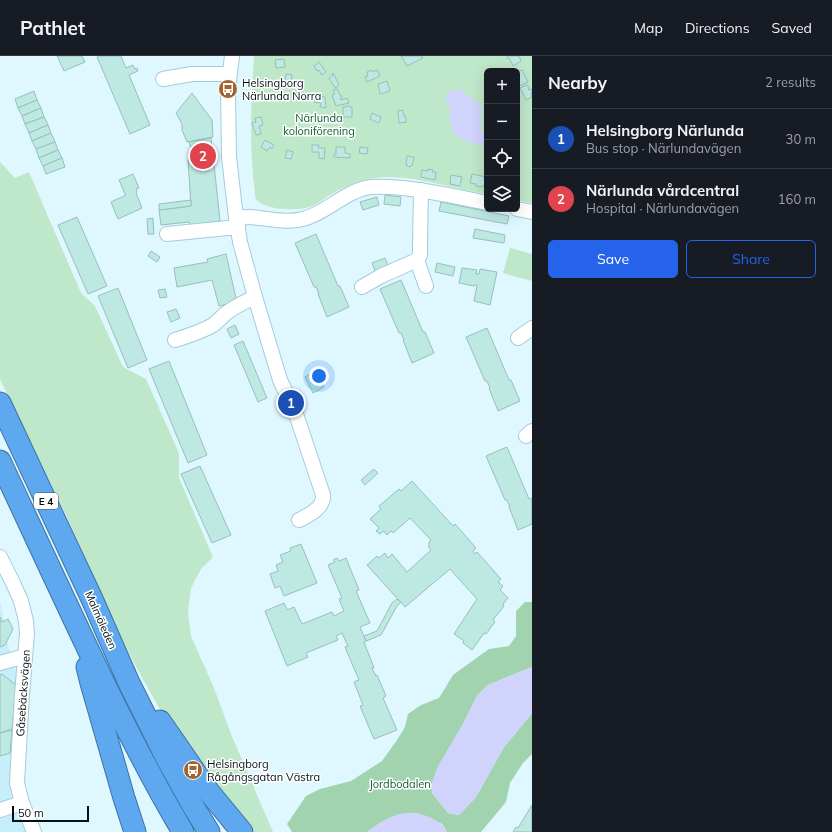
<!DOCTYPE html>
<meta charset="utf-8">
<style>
body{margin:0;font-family:Mulish,sans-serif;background:#242831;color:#f1f3f6}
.controls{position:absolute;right:12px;top:12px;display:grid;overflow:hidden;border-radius:6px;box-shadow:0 4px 16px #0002}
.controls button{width:36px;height:36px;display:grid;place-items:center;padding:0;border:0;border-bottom:1px solid #363941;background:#171b24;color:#f1f3f6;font:20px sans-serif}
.scale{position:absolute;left:12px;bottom:10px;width:77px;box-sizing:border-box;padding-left:4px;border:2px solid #020f13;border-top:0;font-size:11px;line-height:14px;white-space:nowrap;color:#020f13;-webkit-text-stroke:3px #fff;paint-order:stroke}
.you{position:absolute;left:319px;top:320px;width:14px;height:14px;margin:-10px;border:3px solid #fff;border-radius:50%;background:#1a73e8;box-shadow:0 0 0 6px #1a73e833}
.badge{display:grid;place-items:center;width:26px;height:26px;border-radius:50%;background:#2563eb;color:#fff;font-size:13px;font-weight:700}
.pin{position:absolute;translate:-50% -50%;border:2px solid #fff;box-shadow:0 1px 4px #0006}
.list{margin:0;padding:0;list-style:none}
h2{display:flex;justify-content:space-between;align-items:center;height:52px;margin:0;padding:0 16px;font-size:17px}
h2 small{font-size:13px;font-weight:400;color:#9ea1a6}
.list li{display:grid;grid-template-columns:26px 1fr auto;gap:12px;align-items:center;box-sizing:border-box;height:60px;padding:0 16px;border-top:1px solid #363941}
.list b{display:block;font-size:15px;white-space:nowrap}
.list p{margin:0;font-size:13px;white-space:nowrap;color:#9ea1a6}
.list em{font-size:13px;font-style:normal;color:#9ea1a6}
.actions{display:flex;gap:8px;padding:12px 16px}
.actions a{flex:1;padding:9px 0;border:1px solid #2563eb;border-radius:6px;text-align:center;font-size:14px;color:#2563eb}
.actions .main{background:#2563eb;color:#fff}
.icon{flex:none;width:22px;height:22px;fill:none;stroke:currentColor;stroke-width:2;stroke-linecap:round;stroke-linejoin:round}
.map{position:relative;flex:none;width:532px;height:776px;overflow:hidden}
header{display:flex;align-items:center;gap:24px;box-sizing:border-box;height:56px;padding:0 20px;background:#171b24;border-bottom:1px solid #363941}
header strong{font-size:19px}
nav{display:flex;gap:22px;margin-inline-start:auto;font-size:14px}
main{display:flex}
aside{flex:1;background:#171b24}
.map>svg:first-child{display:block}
.built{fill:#c7effb}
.green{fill:#bfe7c9}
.forest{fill:#a2d3af}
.water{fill:#d0d4fd}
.building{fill:#bee9e2;stroke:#96c0b9}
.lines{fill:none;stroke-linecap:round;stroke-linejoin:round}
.minor-casing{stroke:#a4ccd7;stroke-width:16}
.highway-casing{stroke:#3e72a2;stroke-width:23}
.minor{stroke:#fff;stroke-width:14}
.highway{stroke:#5ea8ef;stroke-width:21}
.labels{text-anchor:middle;stroke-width:3;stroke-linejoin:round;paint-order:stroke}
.shield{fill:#fff;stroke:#4e575a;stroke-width:1}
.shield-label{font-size:10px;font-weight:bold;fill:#020f13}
.poi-label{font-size:11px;fill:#020f13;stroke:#fff;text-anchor:start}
.park-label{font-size:11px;fill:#0c5b2f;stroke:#fff}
.street-label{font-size:11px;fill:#020f13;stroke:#fff}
</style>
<header>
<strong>Pathlet</strong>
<nav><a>Map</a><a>Directions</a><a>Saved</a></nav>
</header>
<main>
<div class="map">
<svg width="532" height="776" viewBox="0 0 532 776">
<rect width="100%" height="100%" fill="#dff8ff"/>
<path class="built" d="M0 544 4 565 7 585 19 626 13 672 15 726 32 776H0Z"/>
<g class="green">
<path d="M254 0H532V147L517 144V15H487V138C471 135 455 132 439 128 418 124 396 119 375 122 359 124 343 131 330 139 323 143 316 149 309 151 297 155 267 154 258 145 255 143 255 140 255 137 249 92 251 46 254 0Z"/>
<path d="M0 106 15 122 29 116 81 237 95 250 123 311 146 323 179 397V422L213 501 201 513 191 532 188 556 191 580 214 632 231 678 273 776H253L162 657 141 620 120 580 67 461 0 323Z"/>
<path d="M510 192 532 198V225L503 217Z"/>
</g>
<path class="forest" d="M525 546H532V611L488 629 477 640 465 664 432 737 448 757 459 759 476 741 504 691 532 657V698L523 707 510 727 506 746 481 776H447L442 768 416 757 399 758 383 765 367 776H292L287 768 306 740 320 733 351 725 382 705 397 684 405 671 408 658 421 649 439 642 453 619 489 593 509 590 516 580V555Z"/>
<g class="water">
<path d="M461 32 465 38 480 48 482 55 480 65 481 68 480 74 487 78V91L466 85 460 82V81L452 76 451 67 449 65C449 62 451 58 450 54 450 47 443 46 447 37Z"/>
<path d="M532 611V657L504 691 476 741 459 759 448 757 432 737 431 729 438 710 465 664 477 640 488 629Z"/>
<path d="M416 757C430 761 439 763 447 776H367L383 765 399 758Z"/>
</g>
<g class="building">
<path d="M57 0H82L85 6 64 15Z"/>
<path d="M99 0H121L126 12 133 9 135 13 137 12 138 15 129 19 150 69 130 78 97 1Z"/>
<path d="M401 0H422L423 2 407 10Z"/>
<path d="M507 0H519L521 5 513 10 509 2 508 3Z"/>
<path d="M284 3 285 11 276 12 275 4Z"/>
<path d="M319 6 326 16 322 19 319 14 317 15 314 10Z"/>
<path d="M371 14 372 16 377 14 380 20 367 26 365 21 368 20 367 16Z"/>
<path d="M522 14 528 26 517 31V16Z"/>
<path d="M333 17 339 29 335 32 329 22 333 19 332 18Z"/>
<path d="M286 18 292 19 290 30H285Z"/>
<path d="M387 25 390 35 380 38 378 28Z"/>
<path d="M527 29 529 32 528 33 529 34 531 33 532 35 531 38 532 41 526 44 520 32Z"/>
<path d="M337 33 340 39H341L342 41 340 42 341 44 347 42 349 47 336 50 332 39 335 38 333 34Z"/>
<path d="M299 34 305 38 300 45 294 41Z"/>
<path d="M34 35 37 44 18 52 15 43Z"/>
<path d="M192 37 212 64 213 81 187 86 182 74V68L176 57Z"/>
<path d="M314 40 325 41 326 52 320 51 321 47 314 46Z"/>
<path d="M37 44 41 52 22 60 18 52Z"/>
<path d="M346 50H348L349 51H352V61H343V51H346Z"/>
<path d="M41 52 44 61 25 68 22 60Z"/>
<path d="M403 54V59H405V62H406V66L399 67 398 55Z"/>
<path d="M372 57 381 61 379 67 370 63Z"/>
<path d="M44 61 48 69 29 77 25 68Z"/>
<path d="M261 61 263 69 259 70 261 78 256 79 252 67 256 66 255 62Z"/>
<path d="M48 69 51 77 32 85 29 77Z"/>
<path d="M51 77 55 86 36 93 32 85Z"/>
<path d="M211 82 213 99 194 101 189 86Z"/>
<path d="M265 84 274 89 272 93 270 91 267 95 261 91Z"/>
<path d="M55 86 58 94 39 102 36 93Z"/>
<path d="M312 89H319L318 92H325L324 103 319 102V96H312Z"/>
<path d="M336 91H345V97L350 98V102L334 101V98H336Z"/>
<path d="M360 91 368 92 367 98 359 97Z"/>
<path d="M58 94 62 102 43 110 39 102Z"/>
<path d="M287 94 293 96 291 103 285 102Z"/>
<path d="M213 99 220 165 190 169 189 166 161 169 159 154 191 150 188 104 194 101Z"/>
<path d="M407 100 414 101 412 110 411 109 410 111 407 110V109H406Z"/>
<path d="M62 102 65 111 46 118 43 110Z"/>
<path d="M428 113 433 114 432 116H436L435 124 421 121 422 114 428 115Z"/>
<path d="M133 118 139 132 136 133 137 136 136 137 142 152 118 163 111 146 126 139 125 138 119 124Z"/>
<path d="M472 118 486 121 484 130H481V131L476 130V128L470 127Z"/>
<path d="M451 119 462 121 460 130 450 128Z"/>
<path d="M385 139 401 141 400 150 384 148Z"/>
<path d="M377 141 379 149 363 154 360 146Z"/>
<path d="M191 144V150L159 154V148Z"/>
<path d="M441 146 509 160 507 168 439 155Z"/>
<path d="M77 161 107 230 88 238 58 169Z"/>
<path d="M153 162 154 178H148L147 163Z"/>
<path d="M475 173 505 179 504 187 473 182Z"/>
<path d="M316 178 338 230H340L349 251 327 261 318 238H319L316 231H314L295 187Z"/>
<path d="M151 195 160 201 157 206 148 200Z"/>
<path d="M226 198 236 242 228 248 219 250 212 224 177 231 174 212 208 206 207 203Z"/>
<path d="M385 202 389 212 376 217 372 207Z"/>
<path d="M437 207 455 211 453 220 435 216Z"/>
<path d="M462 212 477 214 476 218H479L480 213 497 216 490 249 474 245 477 229H474V230L459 227Z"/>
<path d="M401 224 423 276H425L434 297 412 307 403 284H404L401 277H399L380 233Z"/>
<path d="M118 232 147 304 128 312 98 240Z"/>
<path d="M165 233 167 241 160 242 158 234Z"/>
<path d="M176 253 180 262 171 266 167 256Z"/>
<path d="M235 269 239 278 231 282 227 273Z"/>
<path d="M487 272 509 324H511L520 345 498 355 489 332H490L487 325H485L466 281Z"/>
<path d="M243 285 267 342 258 346 234 289Z"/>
<path d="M169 305 207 399 188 407 149 313Z"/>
<path d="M316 315 324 331 313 337 305 321Z"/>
<path d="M507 391 529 443 531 442 532 446V468L518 474 509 451H510L507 444H505L486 400Z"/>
<path d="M200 410 231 479 212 487 181 418Z"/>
<path d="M374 413 378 417 365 429 361 424Z"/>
<path d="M412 425 453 470 455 468 476 492 473 495 475 498 477 496 501 523 498 526 503 530 500 534 508 542 503 548 504 550 493 564 495 566 486 578 484 577 472 594 463 587 464 585 454 578 477 543 450 513 405 551 367 509 377 500 379 502 385 497 388 502 392 498 407 516 431 494 429 492V486L431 484 410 462 393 477 391 475 387 479 384 475 380 478 376 475 379 472 370 463 381 453 379 450 399 433 401 435Z"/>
<path d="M301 488 317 527 284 540 280 530 275 532 270 518 278 515 276 509 283 506 280 499 291 495 290 492Z"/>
<path d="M337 502 339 505 346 502 359 534 356 535 370 567 360 571 366 585 364 586 374 612H372L376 620 377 619 386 640 383 642 397 674 374 683 360 650 363 649 354 626 359 624 345 591 348 590 342 577 336 580 338 584 306 597 308 601 287 610 265 555 284 547 287 554 294 551 302 568 332 556 334 560 344 555 339 543 342 542 328 509 335 506 333 504Z"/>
<path d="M397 543 401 546 397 550 381 579 366 585 364 580 377 575 392 547Z"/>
<path d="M0 561 2 566 8 563 13 573 5 589 0 591Z"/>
<path d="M2 618 16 629 12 673 0 677V619Z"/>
<path d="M12 674 10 697 0 700V677Z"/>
<path d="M532 749V776H513L516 771 518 772Z"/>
</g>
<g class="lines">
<defs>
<g id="minor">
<path d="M232 0 228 33 229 101 236 162 240 186 255 241 280 324 296 358 323 439C324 452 309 459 299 464"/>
<path d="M163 23 192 18H229"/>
<path d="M517 153 532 156"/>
<path d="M236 162C241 161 246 161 251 161 269 163 286 167 303 163 327 157 347 133 372 131 382 130 393 131 403 132 431 135 459 141 487 147"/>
<path d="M167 178 238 171"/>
<path d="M417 204 426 230"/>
<path d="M362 231 381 220 417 204 420 199V188L421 134"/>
<path d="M518 282 532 272"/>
<path d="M175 284C188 280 201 276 213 269 217 266 221 262 225 258 234 251 244 246 255 241"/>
<path d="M526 380 532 375"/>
<path d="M0 501 13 527 21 545 26 565 27 577 22 639 17 727 22 747 34 776"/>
<path d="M0 607 25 600"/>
<path d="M0 754 22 747"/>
</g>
<g id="highway">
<path d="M0 347 92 543 129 627 167 703 193 750 209 776"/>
<path d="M0 405C35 480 70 556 106 631 130 680 155 729 183 776"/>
<path d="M87 611 91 627 124 742 135 776"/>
<path d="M160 665 209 736 242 776"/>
</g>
</defs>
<use href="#minor" class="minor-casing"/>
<use href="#highway" class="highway-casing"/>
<use href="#minor" class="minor"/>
<use href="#highway" class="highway"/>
</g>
<defs>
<symbol id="bus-disc" viewBox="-11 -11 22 22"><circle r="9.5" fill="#a4622e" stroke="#fff"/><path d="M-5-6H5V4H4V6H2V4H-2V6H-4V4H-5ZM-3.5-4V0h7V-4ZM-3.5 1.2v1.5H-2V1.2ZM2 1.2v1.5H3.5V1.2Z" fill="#fff"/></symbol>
</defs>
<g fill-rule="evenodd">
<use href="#bus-disc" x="217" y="22" width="22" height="22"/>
<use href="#bus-disc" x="182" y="703" width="22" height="22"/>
</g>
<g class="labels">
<rect class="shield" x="34" y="437" width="24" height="16" rx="3"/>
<g class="shield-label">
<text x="46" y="449">E 4</text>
</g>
<g class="poi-label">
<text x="242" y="31">Helsingborg<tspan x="242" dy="13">Närlunda Norra</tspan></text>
<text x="207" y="712">Helsingborg<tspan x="207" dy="13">Rågångsgatan Västra</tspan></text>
</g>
<g class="park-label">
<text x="319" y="66">Närlunda<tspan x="319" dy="13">koloniförening</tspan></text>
<text x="400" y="732">Jordbodalen</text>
</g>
<g class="street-label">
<text transform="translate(101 564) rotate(66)" y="4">Malmöleden</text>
<text transform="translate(23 637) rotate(-86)" y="4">Gåsebäcksvägen</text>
</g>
</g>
</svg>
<div class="controls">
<button>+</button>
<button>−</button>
<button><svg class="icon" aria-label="locate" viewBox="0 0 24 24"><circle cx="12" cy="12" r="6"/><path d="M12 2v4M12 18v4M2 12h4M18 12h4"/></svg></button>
<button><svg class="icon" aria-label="layers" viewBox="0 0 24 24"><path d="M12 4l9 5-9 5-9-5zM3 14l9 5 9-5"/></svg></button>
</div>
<div class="scale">50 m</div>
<div class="you"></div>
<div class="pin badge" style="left:291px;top:347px;background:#1a4fb4">1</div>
<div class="pin badge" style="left:203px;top:100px;background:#e0444e">2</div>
</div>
<aside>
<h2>Nearby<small>2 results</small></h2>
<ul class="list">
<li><span class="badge" style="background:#1a4fb4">1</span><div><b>Helsingborg Närlunda</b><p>Bus stop · Närlundavägen</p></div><em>30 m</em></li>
<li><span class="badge" style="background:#e0444e">2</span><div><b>Närlunda vårdcentral</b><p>Hospital · Närlundavägen</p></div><em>160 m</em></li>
</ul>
<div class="actions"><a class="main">Save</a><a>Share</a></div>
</aside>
</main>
